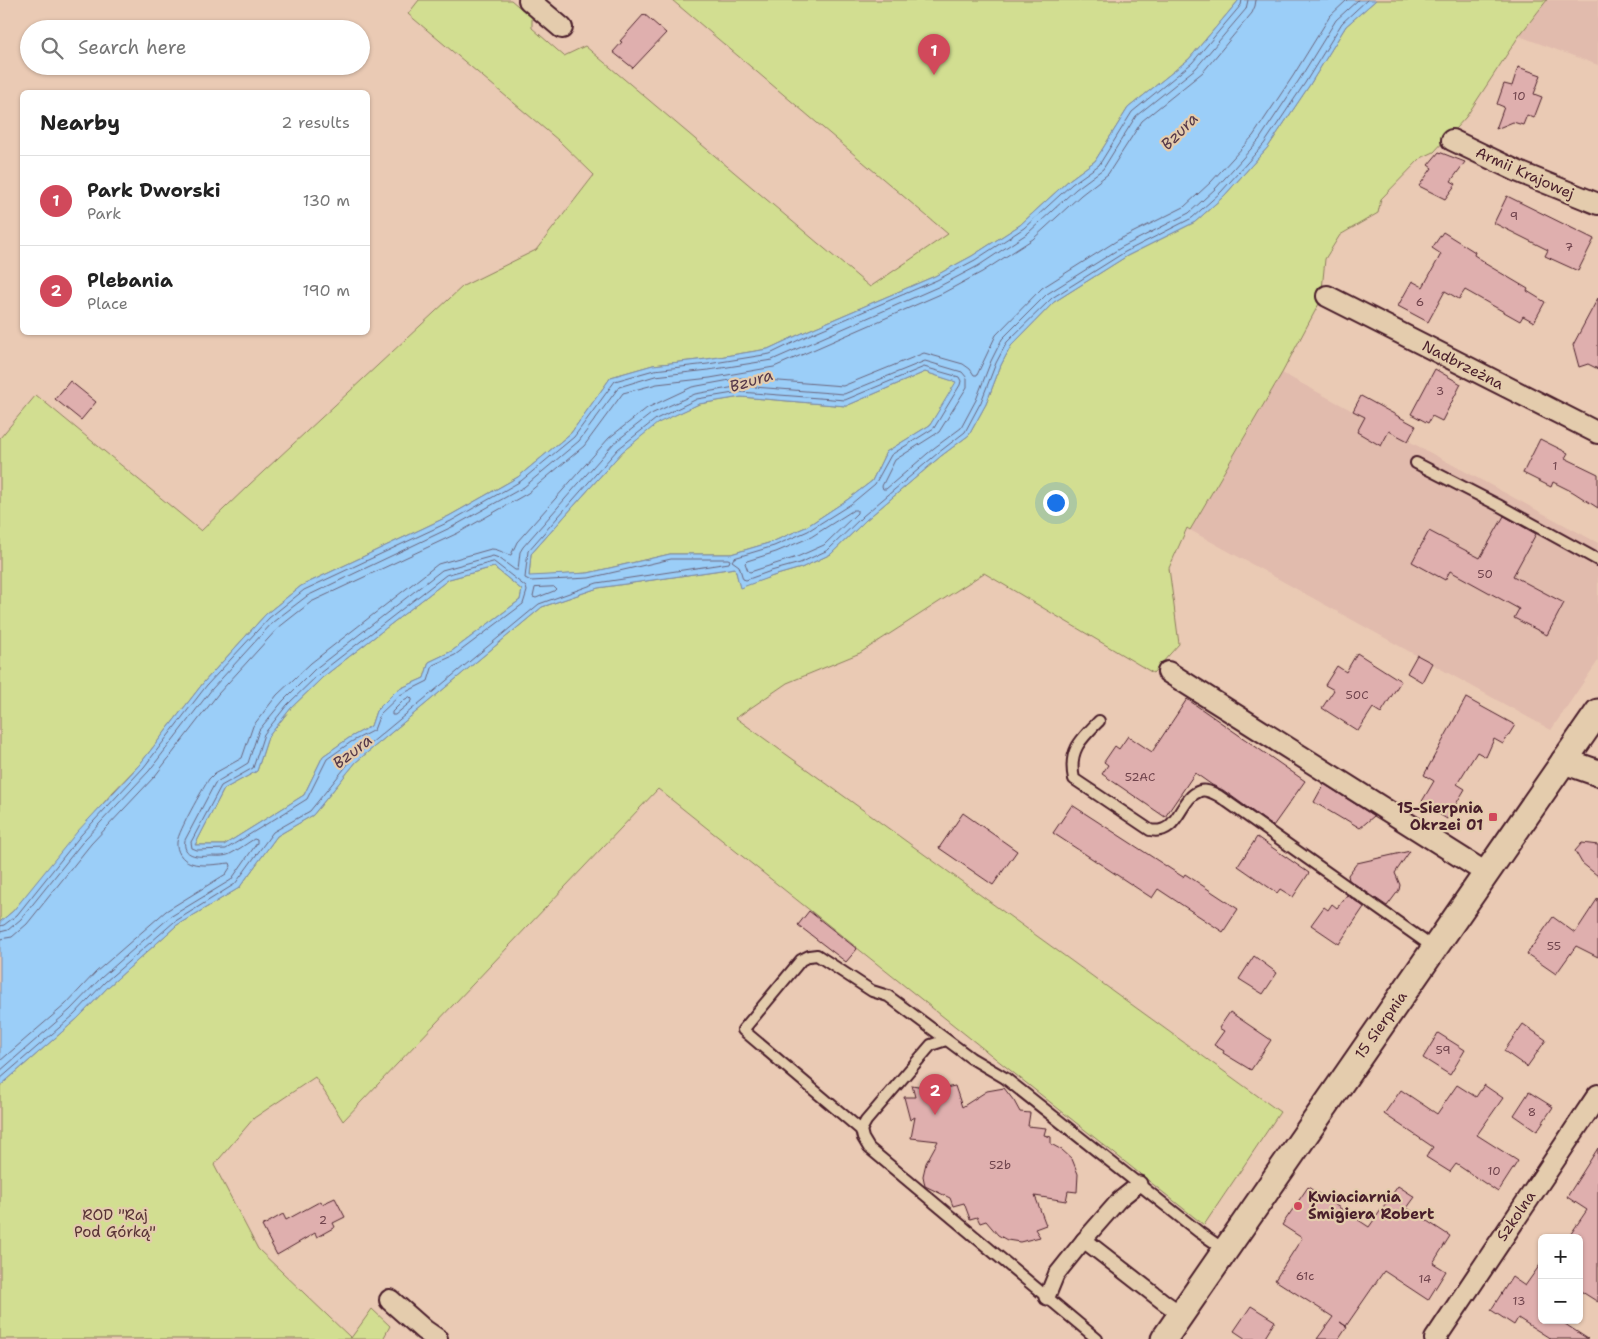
<!DOCTYPE html>
<meta charset="utf-8">
<style>
body{margin:0;font-family:"Shantell Sans",sans-serif;background:#f2f2f2;color:#222}
.controls{position:absolute;right:15px;bottom:15px;display:grid;overflow:hidden;border-radius:8px;box-shadow:0 1px 4px #0004}
.controls button{width:45px;height:45px;display:grid;place-items:center;padding:0;border:0;border-bottom:1px solid #e0e0e0;background:#fff;color:#222;font:25px sans-serif}
.you{position:absolute;left:1055px;top:502px;width:18px;height:18px;margin:-12px;border:4px solid #fff;border-radius:50%;background:#1a73e8;box-shadow:0 0 0 8px #1a73e833}
.badge{display:grid;place-items:center;width:32px;height:32px;border-radius:50%;background:#d1495b;color:#fff;font-size:16px;font-weight:700}
.pin{position:absolute;translate:-50% -41px;filter:drop-shadow(0 1px 2px #0008)}
.pin::after{content:'';position:absolute;top:26px;width:18px;height:15px;background:inherit;clip-path:polygon(0 0,100% 0,50% 100%)}
.list{margin:0;padding:0;list-style:none}
h2{display:flex;justify-content:space-between;align-items:center;height:65px;margin:0;padding:0 20px;font-size:21px}
h2 small{font-size:16px;font-weight:400;color:#767676}
.list li{display:grid;grid-template-columns:32px 1fr auto;gap:15px;align-items:center;box-sizing:border-box;height:90px;padding:0 20px;border-top:1px solid #e0e0e0}
.list b{display:block;font-size:19px;white-space:nowrap}
.list p{margin:0;font-size:16px;white-space:nowrap;color:#767676}
.list em{font-size:16px;font-style:normal;color:#767676}
.icon{flex:none;width:28px;height:28px;fill:none;stroke:currentColor;stroke-width:2;stroke-linecap:round;stroke-linejoin:round}
.map{position:relative;flex:none;width:1598px;height:1339px;overflow:hidden}
.search{position:absolute;background:#fff;box-shadow:0 1px 4px #0004;left:20px;top:20px;width:350px;height:55px;display:flex;align-items:center;gap:12px;box-sizing:border-box;padding:0 18px;border-radius:28px;color:#767676;font-size:19px}
.panel{position:absolute;background:#fff;box-shadow:0 1px 4px #0004;left:20px;top:90px;width:350px;height:245px;border-radius:8px}
.map>svg:first-child{display:block}
.built{fill:#e1bbad}
.green{fill:#d2de91;stroke:#8e7e5e}
.water{fill:#9bcef8;stroke:#7b88a6;fill-rule:evenodd}
.lines{fill:none;stroke-linecap:round;stroke-linejoin:round}
.shore{stroke:#6a657d;stroke-width:1}
.building{fill:#dfafae;stroke:#4a1f2b}
.service-casing{stroke:#4a1f2b;stroke-width:14}
.pedestrian-casing{stroke:#4a1f2b;stroke-width:19}
.minor-casing{stroke:#4a1f2b;stroke-width:24}
.tertiary-casing{stroke:#4a1f2b;stroke-width:29}
.service{stroke:#e4ccad;stroke-width:10}
.pedestrian{stroke:#e4ccad;stroke-width:15}
.minor{stroke:#e4ccad;stroke-width:20}
.tertiary{stroke:#e4ccad;stroke-width:25}
.poi-dot{fill:#d1495b;stroke:#e4ccad;stroke-width:2}
.labels{text-anchor:middle;stroke-width:4.5;stroke-linejoin:round;paint-order:stroke}
.number-label{font-size:12px;fill:#6f434c}
.street-label{font-size:15px;fill:#4a1f2b;stroke:#e4ccad}
.poi-label{font-size:15px;font-weight:bold;fill:#4a1f2b;stroke:#e4ccad;text-anchor:end}
.park-label{font-size:15px;fill:#583235;stroke:#e4ccad}
.water-label{font-size:16px;font-style:italic;fill:#56394a;stroke:#e4ccad}
</style>
<div class="map">
<svg width="1598" height="1339" viewBox="0 0 1598 1339">
<rect width="100%" height="100%" fill="#eacab4"/>
<filter id="ink" filterUnits="userSpaceOnUse"><feTurbulence type="fractalNoise" baseFrequency=".02" numOctaves="2"/><feDisplacementMap in="SourceGraphic" scale="10" xChannelSelector="R" yChannelSelector="G"/><feConvolveMatrix kernelMatrix="1 2 1 2 8 2 1 2 1" color-interpolation-filters="sRGB"/></filter>
<g filter="url(#ink)">
<g class="built">
<path d="M1547 0H1598V65L1519 36Z"/>
<path d="M1282 373 1598 543V661L1551 730 1190 530Z"/>
</g>
<g class="green">
<path d="M419 0H511L532 18V28L564 56 585 46 870 287 948 234 672 0H1239L1189 59 1128 108 1095 161 1069 180 1020 225 972 256 935 276 809 330 768 349 707 359 653 365 611 377 571 433 518 477 449 516 301 586 266 614 204 682 140 764 112 793 13 911 0 922V438L36 395 201 531 249 485 463 286 536 250 594 175 558 140 408 14Z"/>
<path d="M1376 0H1547L1519 36 1466 117 1434 152 1421 158 1381 199 1378 213 1340 235 1325 259 1321 300 1282 373 1190 530 1187 528 1169 568 1179 644 1153 673 984 573 860 653 787 683 736 718 1280 1112 1204 1225 658 789 343 1121 315 1077 254 1118 214 1165 258 1249 351 1338 372 1309 390 1326 383 1339H0V1086L78 1018 109 986 177 925 239 888 277 836 313 815 356 762 542 607 598 588 735 568 740 587 773 576 801 568 831 554 866 520 941 456 969 435 986 404 1001 365 1011 346 1054 302 1127 256 1195 222 1224 196 1268 147 1309 86 1346 26Z"/>
<path d="M925 372 957 382 930 425 886 452 872 481 847 500 806 527 772 542 731 554H670L588 573 529 577 531 554 622 452 657 423 699 404 741 397 846 406Z"/>
<path d="M494 567 522 590 520 600 452 651 429 662 424 678 397 690 376 711 371 726 349 738 323 756 304 795 224 845H195L224 789 257 771 268 737 291 708 323 677 449 579Z"/>
</g>
<path class="water" d="M1239 0H1376L1346 26 1309 86 1268 147 1224 196 1195 222 1127 256 1054 302 1011 346 1001 365 986 404 969 435 941 456 866 520 831 554 801 568 773 576 740 588 735 568 598 588 542 607 356 762 313 815 277 836 239 888 177 925 109 986 78 1018 0 1086V922L13 911 77 832 140 764 204 682 266 614 301 586 449 516 518 477 571 433 611 377 653 365 707 359 768 349 809 330 935 276 972 256 1020 225 1069 180 1095 161 1128 108 1189 59ZM925 372 956 382 930 425 886 452 872 481 847 500 806 527 772 542 731 554H670L588 573 529 576 531 554 622 452 658 423 699 404 741 397 846 406ZM494 567 522 590 520 600 452 651 429 662 424 678 397 690 376 711 371 726 349 738 323 756 304 795 224 845H195L224 789 257 771 268 737 291 708 323 677 449 579Z"/>
<g class="lines">
<g class="shore">
<path d="M854 510H857V513L824 545 797 557 750 572 748 571 745 563 747 561 776 552 811 537Z"/>
<path d="M494 562 526 587 527 591 523 604 455 655 433 665 428 681 400 695 380 714 374 730 351 742 327 759 307 799 226 849 197 850 192 848 191 842 221 786 253 768 264 734 287 705 320 673 446 575Z"/>
<path d="M554 587 556 589 554 591 536 598 533 597 535 588Z"/>
<path d="M410 697 412 699V701L395 715H392V712L404 700Z"/>
<path d="M0 926 4 925 17 915 81 835 144 767 207 685 269 618 304 590 451 521 521 481 574 437 615 381 654 370 708 364 770 354 811 334 937 280 975 260 1024 228 1072 184 1099 165 1132 112 1192 63 1241 5 1242 0"/>
<path d="M0 932 8 930 21 919 85 839 149 771 212 689 273 622 307 596 454 526 524 487 579 441 619 387 655 376 709 370 772 360 940 286 978 266 1028 233 1076 189 1103 169 1136 116 1196 68 1246 9 1248 0"/>
<path d="M0 939 12 937 27 924 91 844 155 776 218 694 278 628 311 602 458 533 528 493 584 446 623 393 657 384 710 378 774 367 943 293 982 272 1033 239 1081 195 1108 174 1142 121 1203 72 1252 13 1255 6 1256 0"/>
<path d="M0 1061 65 1005 96 972 166 911 226 874 231 866 230 863C218 864 202 867 191 863 182 860 176 851 177 842 179 830 202 790 209 779L215 773 242 758 253 726 277 695 311 663 438 564 491 549C500 549 505 555 511 555L517 542 609 438 647 408 692 387 741 378 843 386 924 353 963 364 970 369 974 375H977L996 335 1042 288 1118 240 1184 207 1211 182 1253 136 1293 76 1330 16 1347 0"/>
<path d="M0 1071 70 1010 101 978 170 917 231 880 257 843V840L254 839C246 844 238 850 230 854 224 857 216 856 210 856 198 857 182 857 185 840L215 783 248 763 259 730 283 701 315 669 442 570 493 556 499 558 515 570H518L520 552 523 547 614 443 651 414 695 394 741 386 844 394 925 361 962 372 967 378V387L939 432 895 460 882 486 883 489H886L934 448 961 428 976 400 991 361 1002 339 1047 294 1122 247 1189 213 1216 188 1259 140 1299 80 1336 20 1358 0"/>
<path d="M0 1079 74 1015 105 982 174 922 235 884 273 832 310 811 353 758 539 604 597 583 729 563 730 560 728 559H671L589 578 531 581 525 578 528 551 618 449 656 419 697 399 740 392 845 400 924 367 959 377 961 381 960 385 934 428 891 455 875 484 851 504 808 531 774 546 734 558 732 561 739 566 743 579 746 580 771 571 800 563 828 550 863 516 938 453 965 432 981 402 996 363 1007 342 1052 298 1125 252 1192 218 1221 192 1264 144 1305 83 1342 23 1367 0"/>
</g>
</g>
<g class="building">
<path d="M644 14 666 33 633 68 613 52 622 42 620 41Z"/>
<path d="M1518 67 1541 75 1534 94 1542 97 1534 118 1527 115 1523 125 1513 122 1496 129 1504 107 1497 104 1504 84 1512 86Z"/>
<path d="M1439 152 1465 162 1451 181 1456 184 1445 199 1419 186 1432 168 1428 165Z"/>
<path d="M1507 196 1594 239 1578 271 1545 256 1548 250 1494 223Z"/>
<path d="M1443 232 1475 252 1474 255 1485 262 1484 263 1528 289 1527 291 1545 302 1534 322 1523 316 1520 321 1465 290 1459 299 1445 291 1428 322 1398 306 1412 281 1423 287 1441 254 1432 248Z"/>
<path d="M1598 298V369L1588 364 1579 367 1573 345Z"/>
<path d="M1435 369 1461 384 1442 421 1432 416 1428 423 1411 414Z"/>
<path d="M70 381 96 402 81 420 55 399Z"/>
<path d="M1361 396 1416 426 1408 441 1389 431 1381 446 1357 432 1365 417 1353 411Z"/>
<path d="M1540 439 1568 453 1565 458 1598 474V508L1573 492 1553 482 1551 487 1523 473Z"/>
<path d="M1504 516 1536 534 1513 576 1564 603 1547 635 1514 618 1519 609 1450 571 1445 580 1412 562 1429 531 1480 558Z"/>
<path d="M1357 653 1401 681 1381 713 1373 708 1358 731 1322 708 1334 690 1325 685 1337 666 1346 672Z"/>
<path d="M1417 655 1432 663 1422 682 1407 673Z"/>
<path d="M1466 698 1515 725 1503 744 1494 739 1486 757 1477 752 1457 784 1465 789 1447 819 1421 803 1434 781 1424 775Z"/>
<path d="M1187 699 1305 781 1273 826 1223 790 1212 785 1195 773 1165 817 1102 774 1108 765 1104 762 1115 746 1119 749 1128 736 1152 752Z"/>
<path d="M1324 784 1374 816 1360 828 1345 819 1344 820 1314 802Z"/>
<path d="M1072 805 1183 877 1185 874 1238 909 1223 932 1158 889 1152 898 1053 833Z"/>
<path d="M963 813 1017 851 993 885 939 848Z"/>
<path d="M1257 837 1309 873 1293 897 1280 889 1277 893 1238 866Z"/>
<path d="M1582 843 1598 845V876L1582 863 1575 851Z"/>
<path d="M1410 851 1395 873 1400 885 1399 890 1387 906 1349 880 1348 875 1357 863Z"/>
<path d="M1347 895 1364 907 1339 944 1311 925 1324 907 1328 910 1332 904 1337 908Z"/>
<path d="M1598 898V957L1576 946 1556 974 1527 954 1553 917 1575 933Z"/>
<path d="M809 911 857 949 846 962 798 925Z"/>
<path d="M1254 956 1277 973 1263 994 1239 979Z"/>
<path d="M1230 1012 1271 1040 1251 1070 1223 1053 1224 1051 1214 1045 1224 1031 1219 1028Z"/>
<path d="M1523 1024 1546 1040 1527 1067 1504 1051Z"/>
<path d="M1438 1033 1465 1050 1450 1075 1423 1058Z"/>
<path d="M939 1083 940 1089 955 1086 962 1107 987 1091 1004 1088 1014 1101 1020 1112 1030 1113 1028 1126 1046 1128 1044 1135 1051 1137V1144L1062 1150 1072 1159 1078 1174 1077 1192 1068 1191 1066 1201 1035 1196 1046 1225 1035 1229 1040 1237 1020 1242 1007 1240 998 1235 986 1221 980 1223 977 1217 970 1219 964 1203 953 1206 950 1198 925 1186 923 1176 926 1163 938 1141 911 1138 915 1117 910 1120 904 1097H915L912 1085 924 1087Z"/>
<path d="M1457 1085 1476 1097 1484 1085 1503 1098 1477 1135 1518 1161 1498 1192 1456 1164 1450 1172 1426 1157 1433 1147 1384 1114 1401 1090 1437 1114Z"/>
<path d="M1529 1092 1553 1107 1537 1131 1514 1115Z"/>
<path d="M1598 1148V1302L1579 1290V1238H1568L1587 1210 1567 1197Z"/>
<path d="M1398 1186 1415 1197 1407 1208 1450 1236 1433 1263 1446 1271 1428 1300 1384 1271 1346 1326 1340 1322 1347 1327 1339 1339H1317L1333 1317 1275 1280 1302 1238 1282 1225 1308 1187 1369 1227Z"/>
<path d="M335 1198 345 1217 333 1223 335 1227 317 1237 315 1233 277 1255 262 1226 283 1214 286 1220 321 1201 322 1204Z"/>
<path d="M1542 1262V1320H1559L1588 1339H1551L1518 1318 1514 1325 1491 1310 1512 1277 1525 1286Z"/>
<path d="M1251 1306 1275 1321 1264 1339H1246L1234 1331Z"/>
</g>
<g class="lines">
<defs>
<g id="service">
<path d="M1416 463 1498 505 1598 560"/>
<path d="M1099 721C1080 740 1068 751 1074 779L1150 830C1179 836 1179 798 1200 791 1206 789 1213 793 1219 796L1434 948"/>
<path d="M861 1130 866 1121 931 1045 946 1040"/>
<path d="M1097 1339 869 1148 863 1138 861 1130 743 1030 801 960 809 956 817 955 872 991 888 996 971 1058 1005 1078 1199 1232 1225 1250"/>
</g>
<g id="pedestrian">
<path d="M1139 1184 1119 1200 1084 1240 1165 1303 1181 1314"/>
<path d="M1047 1297 1056 1275 1084 1240"/>
</g>
<g id="minor">
<path d="M529 0 562 28"/>
<path d="M1452 140 1519 172 1598 204"/>
<path d="M1327 296 1598 433"/>
<path d="M1168 672 1486 873"/>
<path d="M390 1300 424 1330 437 1339"/>
<path d="M1435 1339 1598 1095"/>
</g>
<g id="tertiary">
<path d="M1564 761 1598 773"/>
<path d="M1164 1339 1598 712"/>
</g>
</defs>
<use href="#service" class="service-casing"/>
<use href="#pedestrian" class="pedestrian-casing"/>
<use href="#minor" class="minor-casing"/>
<use href="#tertiary" class="tertiary-casing"/>
<use href="#service" class="service"/>
<use href="#pedestrian" class="pedestrian"/>
<use href="#minor" class="minor"/>
<use href="#tertiary" class="tertiary"/>
</g>
</g>
<g class="poi-dot">
<rect x="1488" y="812" width="10" height="10" rx="2.5"/>
<circle cx="1298" cy="1206" r="5"/>
</g>
<g class="labels">
<g class="number-label">
<text x="1519" y="100">10</text>
<text x="1514" y="220">9</text>
<text x="1569" y="251">7</text>
<text x="1420" y="306">6</text>
<text x="1440" y="395">3</text>
<text x="1555" y="470">1</text>
<text x="1485" y="578">50</text>
<text x="1357" y="699">50C</text>
<text x="1140" y="781">52AC</text>
<text x="1554" y="950">55</text>
<text x="1443" y="1054">59</text>
<text x="1532" y="1116">8</text>
<text x="1000" y="1169">52b</text>
<text x="1494" y="1175">10</text>
<text x="323" y="1224">2</text>
<text x="1305" y="1280">61c</text>
<text x="1425" y="1283">14</text>
<text x="1519" y="1305">13</text>
</g>
<g class="street-label">
<text transform="translate(1525 173) rotate(24)" y="5">Armii Krajowej</text>
<text transform="translate(1463 365) rotate(27)" y="5">Nadbrzeżna</text>
<text transform="translate(1381 1025) rotate(-55)" y="5">15 Sierpnia</text>
<text transform="translate(1516 1216) rotate(-56)" y="5">Szkolna</text>
</g>
<g class="poi-label">
<text x="1483" y="813">15-Sierpnia<tspan x="1483" dy="17">Okrzei 01</tspan></text>
<text x="1308" y="1202" text-anchor="start">Kwiaciarnia<tspan x="1308" dy="17">Śmigiera Robert</tspan></text>
</g>
<g class="park-label">
<text x="115" y="1220">ROD "Raj<tspan x="115" dy="17">Pod Górką"</tspan></text>
</g>
<g class="water-label">
<text transform="translate(1179 131) rotate(-45)" y="6">Bzura</text>
<text transform="translate(751 380) rotate(-17)" y="6">Bzura</text>
<text transform="translate(352 751) rotate(-38)" y="6">Bzura</text>
</g>
</g>
</svg>
<div class="controls">
<button>+</button>
<button>−</button>
</div>
<div class="you"></div>
<div class="pin badge" style="left:934px;top:75px">1</div>
<div class="pin badge" style="left:935px;top:1115px">2</div>
<div class="search"><svg class="icon" aria-label="search" viewBox="0 0 24 24"><circle cx="10" cy="10" r="6"/><path d="M15 15l6 6"/></svg>Search here</div>
<section class="panel">
<h2>Nearby<small>2 results</small></h2>
<ul class="list">
<li><span class="badge">1</span><div><b>Park Dworski</b><p>Park</p></div><em>130 m</em></li>
<li><span class="badge">2</span><div><b>Plebania</b><p>Place</p></div><em>190 m</em></li>
</ul>
</section>
</div>
